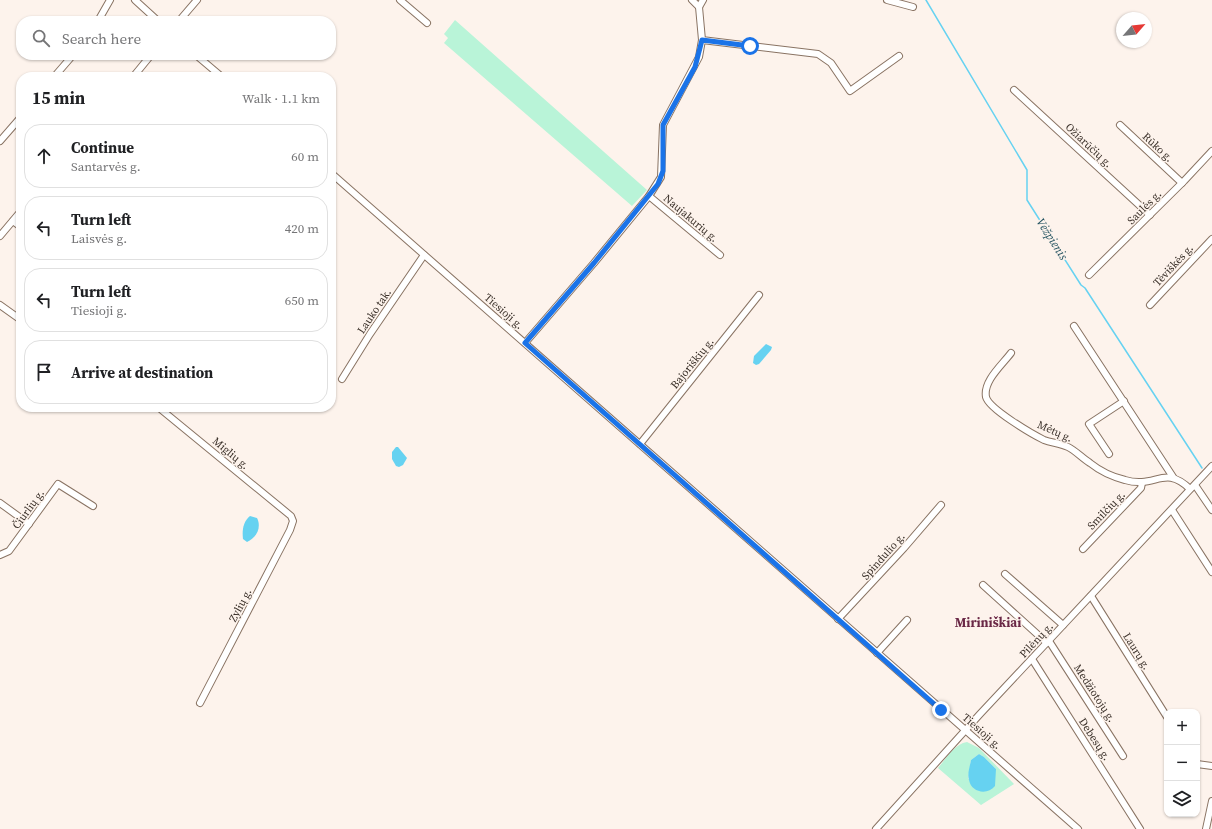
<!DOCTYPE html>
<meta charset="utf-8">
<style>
body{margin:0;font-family:"Source Serif 4",serif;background:#f2f2f2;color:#202124}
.controls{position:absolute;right:12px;bottom:12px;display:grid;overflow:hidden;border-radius:8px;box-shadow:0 1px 3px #0004}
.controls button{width:36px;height:36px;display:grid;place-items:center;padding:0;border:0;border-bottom:1px solid #e0e0e0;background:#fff;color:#202124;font:20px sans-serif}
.compass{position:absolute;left:1116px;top:12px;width:36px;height:36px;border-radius:50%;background:#fff;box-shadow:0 1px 3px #0004;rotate:62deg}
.stop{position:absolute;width:12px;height:12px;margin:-9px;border:3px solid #1a73e8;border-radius:50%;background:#fff}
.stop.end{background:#1a73e8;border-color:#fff;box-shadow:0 1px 4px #0008}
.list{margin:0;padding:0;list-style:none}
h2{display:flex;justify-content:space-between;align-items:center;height:52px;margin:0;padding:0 16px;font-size:17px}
h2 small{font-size:13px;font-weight:400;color:#757577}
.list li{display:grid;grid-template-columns:26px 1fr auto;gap:12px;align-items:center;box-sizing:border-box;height:64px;margin:0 8px 8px;padding:0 8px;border:1px solid #e0e0e0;border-radius:16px}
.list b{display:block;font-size:15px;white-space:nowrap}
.list p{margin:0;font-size:13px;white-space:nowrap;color:#757577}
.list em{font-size:13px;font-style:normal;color:#757577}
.icon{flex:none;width:22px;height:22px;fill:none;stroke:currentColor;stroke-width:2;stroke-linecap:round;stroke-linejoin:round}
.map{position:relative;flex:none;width:1212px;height:829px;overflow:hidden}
.search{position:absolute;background:#fff;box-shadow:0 1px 3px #0004;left:16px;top:16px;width:320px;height:44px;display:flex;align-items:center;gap:10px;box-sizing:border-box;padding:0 14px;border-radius:16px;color:#757577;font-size:15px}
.panel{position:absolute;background:#fff;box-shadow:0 1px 3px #0004;left:16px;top:72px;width:320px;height:340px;border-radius:16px}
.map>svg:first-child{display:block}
.green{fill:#b9f4d8;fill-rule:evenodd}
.water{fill:#66d2f1}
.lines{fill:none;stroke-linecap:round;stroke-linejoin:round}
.stream{stroke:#66d2f1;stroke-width:1.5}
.minor-casing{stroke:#897363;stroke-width:8}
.minor{stroke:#fff;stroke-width:6}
.route{stroke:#1a73e8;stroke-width:5}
.labels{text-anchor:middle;stroke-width:3;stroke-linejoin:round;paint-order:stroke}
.street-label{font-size:11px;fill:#3b312a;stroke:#fdf3ec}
.water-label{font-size:12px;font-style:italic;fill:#245360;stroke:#fdf3ec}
.quarter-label{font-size:13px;font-weight:bold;fill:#6a2846;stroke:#fdf3ec}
</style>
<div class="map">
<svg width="1212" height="829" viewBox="0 0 1212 829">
<rect width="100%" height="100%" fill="#fdf3ec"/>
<g class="green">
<path d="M455 20 647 190 632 206 444 43 448 38 444 34Z"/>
<path d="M967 742 979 748 1014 784 981 805 938 768C946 759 954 744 967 742ZM979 754 984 757 996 769 968 779 971 760Z"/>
</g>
<g class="water">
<path d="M766 344 772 347 771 350 759 364 756 365 753 363 754 356Z"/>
<path d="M396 447H398L407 458 403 465 399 467 396 466 392 459V452Z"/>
<path d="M250 516 257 518C262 528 256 538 247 542L243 539C242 530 243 522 250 516Z"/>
<path d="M979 754 984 757 996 769 995 786C987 796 971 792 969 780 967 774 970 766 971 760Z"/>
</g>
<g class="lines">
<path class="stream" d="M926 0 1027 170V200L1081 285 1085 288 1202 468"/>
<defs>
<g id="minor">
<path d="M135 0 158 21"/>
<path d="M400 0 427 23"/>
<path d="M692 0 699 7"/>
<path d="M887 0 913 7"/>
<path d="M98 21 110 0"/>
<path d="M179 21 197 0"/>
<path d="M702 40 818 54 831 63 850 91 899 56"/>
<path d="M196 55 222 77"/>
<path d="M54 77 73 55"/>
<path d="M133 77 151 55"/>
<path d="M1014 90 1150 215"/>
<path d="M1120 125 1182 183"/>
<path d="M0 141 21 117"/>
<path d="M331 173 1078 829"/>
<path d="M649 196 720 255"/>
<path d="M13 221 21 227"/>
<path d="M0 236 21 211"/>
<path d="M1089 275 1184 181 1212 151"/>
<path d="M0 305 21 320"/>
<path d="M1150 305 1212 239"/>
<path d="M1074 326 1173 477"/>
<path d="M525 343 594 263 649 196 661 177 663 125 699 57 702 40 699 7 703 0"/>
<path d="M1011 353C1002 365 983 381 986 397 989 409 1032 434 1044 440 1052 443 1060 443 1068 447 1076 451 1082 458 1090 463 1100 471 1113 477 1125 480 1156 489 1164 464 1190 489"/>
<path d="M342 379 370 334 424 255"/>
<path d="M158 407 291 516 293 521 290 530 200 703"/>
<path d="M640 444 759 295"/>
<path d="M1109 454 1089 424 1124 401"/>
<path d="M1195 485 1212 510"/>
<path d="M0 503 29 524"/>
<path d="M1172 510 1212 572"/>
<path d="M1083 549 1141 488 1142 483"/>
<path d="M0 555 9 551 58 484 93 506"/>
<path d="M1005 574 1063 625"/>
<path d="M983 585 1047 643"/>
<path d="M1091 596 1167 717"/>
<path d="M838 619 904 548 941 505"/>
<path d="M1049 641 1123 756"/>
<path d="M877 653 907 620"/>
<path d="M1032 659 1140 829"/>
<path d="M1197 764 1212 766"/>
<path d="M876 829 980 714 1212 466"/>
<path d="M1206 829 1212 801"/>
</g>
</defs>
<use href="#minor" class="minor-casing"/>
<use href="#minor" class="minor"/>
</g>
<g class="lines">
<path class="route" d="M750 46 702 40 695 67 663 125V171L658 184 594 263 525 343 941 710"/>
</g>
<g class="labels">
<g class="street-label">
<text transform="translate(1089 145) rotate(43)" y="4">Ožiarūčių g.</text>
<text transform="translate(1158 147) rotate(43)" y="4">Rūko g.</text>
<text transform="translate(1144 207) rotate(-45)" y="4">Saulės g.</text>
<text transform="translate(691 218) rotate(40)" y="4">Naujakurių g.</text>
<text transform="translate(1173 265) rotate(-47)" y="4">Tėviškės g.</text>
<text transform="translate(374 311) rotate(-56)" y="4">Lauko tak.</text>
<text transform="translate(504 311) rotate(41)" y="4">Tiesioji g.</text>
<text transform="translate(692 363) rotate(-51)" y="4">Bajoriškių g.</text>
<text transform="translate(1055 431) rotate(24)" y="4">Mėtų g.</text>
<text transform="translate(231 453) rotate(40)" y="4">Miglių g.</text>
<text transform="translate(28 509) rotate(-54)" y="4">Čiurlių g.</text>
<text transform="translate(1106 510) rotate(-46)" y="4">Smilčių g.</text>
<text transform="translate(883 556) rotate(-48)" y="4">Spindulio g.</text>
<text transform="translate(240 605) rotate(-62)" y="4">Zylių g.</text>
<text transform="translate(1036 640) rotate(-47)" y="4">Pilėnų g.</text>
<text transform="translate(1137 651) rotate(58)" y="4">Laurų g.</text>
<text transform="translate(1095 693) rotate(57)" y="4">Medžiotojų g.</text>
<text transform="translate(982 731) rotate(41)" y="4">Tiesioji g.</text>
<text transform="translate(1095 739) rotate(57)" y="4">Debesų g.</text>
</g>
<g class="water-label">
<text transform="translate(1052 239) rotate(57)" y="4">Vėžpienis</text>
</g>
<g class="quarter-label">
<text x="988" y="627">Miriniškiai</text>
</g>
</g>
</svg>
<div class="controls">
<button>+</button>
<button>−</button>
<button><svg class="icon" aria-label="layers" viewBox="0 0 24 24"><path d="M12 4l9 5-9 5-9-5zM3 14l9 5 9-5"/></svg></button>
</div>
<svg class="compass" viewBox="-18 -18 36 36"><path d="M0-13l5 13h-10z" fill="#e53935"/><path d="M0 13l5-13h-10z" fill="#757577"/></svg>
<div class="stop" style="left:750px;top:46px"></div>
<div class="stop end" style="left:941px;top:710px"></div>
<div class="search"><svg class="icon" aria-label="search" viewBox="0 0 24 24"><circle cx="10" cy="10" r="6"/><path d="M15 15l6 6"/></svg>Search here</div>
<section class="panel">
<h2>15 min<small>Walk · 1.1 km</small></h2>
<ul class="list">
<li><svg class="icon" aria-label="ahead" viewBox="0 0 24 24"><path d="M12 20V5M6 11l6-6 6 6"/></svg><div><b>Continue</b><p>Santarvės g.</p></div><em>60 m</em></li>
<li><svg class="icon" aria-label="left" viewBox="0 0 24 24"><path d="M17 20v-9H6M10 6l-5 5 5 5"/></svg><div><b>Turn left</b><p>Laisvės g.</p></div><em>420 m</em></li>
<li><svg class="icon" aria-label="left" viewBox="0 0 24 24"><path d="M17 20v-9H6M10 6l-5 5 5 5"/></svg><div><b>Turn left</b><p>Tiesioji g.</p></div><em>650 m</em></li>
<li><svg class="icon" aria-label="arrive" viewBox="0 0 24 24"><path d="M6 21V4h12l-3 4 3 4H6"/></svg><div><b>Arrive at destination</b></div></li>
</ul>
</section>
</div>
